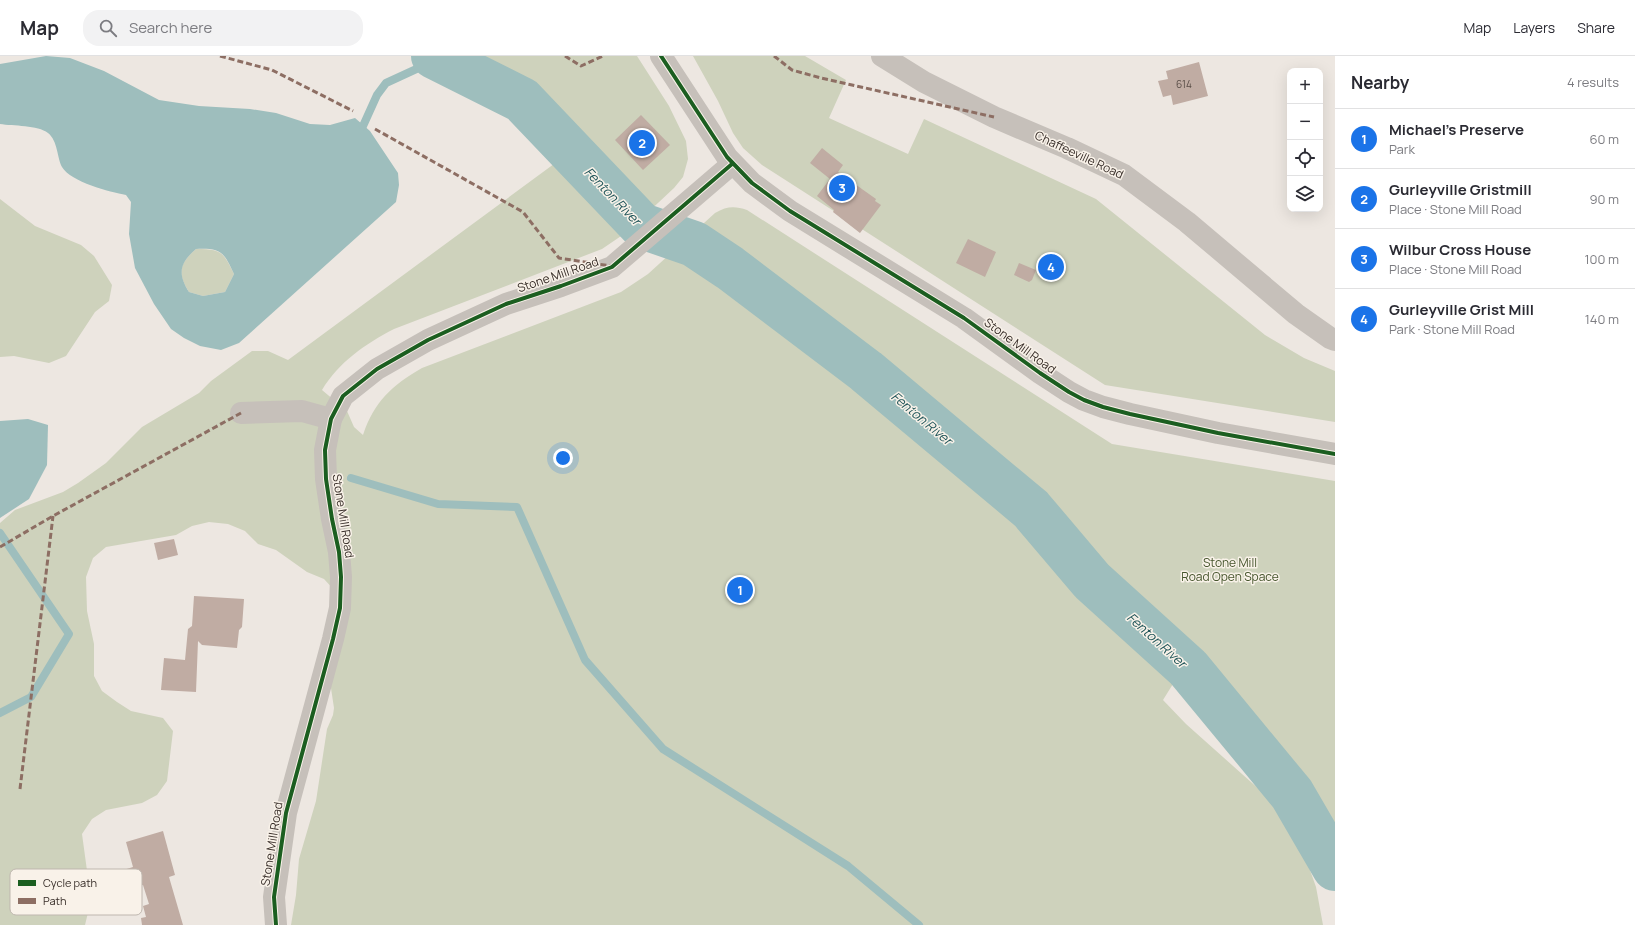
<!DOCTYPE html>
<meta charset="utf-8">
<style>
body{margin:0;font-family:Manrope,sans-serif;background:#f2f2f3;color:#2b2b33}
.controls{position:absolute;right:12px;top:12px;display:grid;overflow:hidden;border-radius:8px;box-shadow:0 4px 16px #0002}
.controls button{width:36px;height:36px;display:grid;place-items:center;padding:0;border:0;border-bottom:1px solid #e1e1e2;background:#fff;color:#2b2b33;font:20px sans-serif}
.you{position:absolute;left:563px;top:402px;width:14px;height:14px;margin:-10px;border:3px solid #fff;border-radius:50%;background:#1a73e8;box-shadow:0 0 0 6px #1a73e833}
.badge{display:grid;place-items:center;width:26px;height:26px;border-radius:50%;background:#1a73e8;color:#fff;font-size:13px;font-weight:700}
.pin{position:absolute;translate:-50% -50%;border:2px solid #fff;box-shadow:0 1px 4px #0006}
.list{margin:0;padding:0;list-style:none}
h2{display:flex;justify-content:space-between;align-items:center;height:52px;margin:0;padding:0 16px;font-size:17px}
h2 small{font-size:13px;font-weight:400;color:#7c7c81}
.list li{display:grid;grid-template-columns:26px 1fr auto;gap:12px;align-items:center;box-sizing:border-box;height:60px;padding:0 16px;border-top:1px solid #e1e1e2}
.list b{display:block;font-size:15px;white-space:nowrap}
.list p{margin:0;font-size:13px;white-space:nowrap;color:#7c7c81}
.list em{font-size:13px;font-style:normal;color:#7c7c81}
.icon{flex:none;width:22px;height:22px;fill:none;stroke:currentColor;stroke-width:2;stroke-linecap:round;stroke-linejoin:round}
.map{position:relative;flex:none;width:1335px;height:869px;overflow:hidden}
header{display:flex;align-items:center;gap:24px;box-sizing:border-box;height:56px;padding:0 20px;background:#fff;border-bottom:1px solid #e1e1e2}
header strong{font-size:19px}
nav{display:flex;gap:22px;margin-inline-start:auto;font-size:14px}
.search{width:280px;height:36px;background:#f2f2f3;display:flex;align-items:center;gap:10px;box-sizing:border-box;padding:0 14px;border-radius:16px;color:#7c7c81;font-size:15px}
main{display:flex}
aside{flex:1;background:#fff}
.map>svg:first-child{display:block}
.green{fill:#ced2bc}
.water{fill:#9ebebd;fill-rule:evenodd}
.lines{fill:none;stroke-linecap:round;stroke-linejoin:round}
.stream{stroke:#9ebebd;stroke-width:8}
.river{stroke:#9ebebd;stroke-width:46}
.building{fill:#c0aca3}
.minor{stroke:#c6c0ba;stroke-width:22}
.quiet{stroke:#8d6e63;stroke-width:3;stroke-dasharray:6 3;stroke-linecap:butt}
.cycleway-casing{stroke:#f9f2e9;stroke-width:6}
.cycleway{stroke:#1b5e20;stroke-width:4}
.labels{text-anchor:middle;stroke-width:3;stroke-linejoin:round;paint-order:stroke}
.number-label{font-size:10px;fill:#594d47}
.street-label{font-size:12px;fill:#372d28;stroke:#f9f2e9}
.park-label{font-size:12px;fill:#46552d;stroke:#f9f2e9}
.water-label{font-size:13px;font-style:italic;fill:#1f5458;stroke:#f9f2e9}
.key{fill:#f9f2e9;stroke:#bfb7af;stroke-width:1}
.key-label{font-size:11px;fill:#372d28}
</style>
<header>
<strong>Map</strong>
<div class="search"><svg class="icon" aria-label="search" viewBox="0 0 24 24"><circle cx="10" cy="10" r="6"/><path d="M15 15l6 6"/></svg>Search here</div>
<nav><a>Map</a><a>Layers</a><a>Share</a></nav>
</header>
<main>
<div class="map">
<svg width="1335" height="869" viewBox="0 0 1335 869">
<rect width="100%" height="100%" fill="#ede7e1"/>
<g class="green">
<path d="M470 0H637L669 50 686 85 688 103 683 121 674 132 627 176 602 193 394 273C365 288 339 306 322 334L347 355 354 371 363 379C374 346 392 329 422 312L621 236 648 218 715 157C727 150 735 150 747 154L1112 388 1335 425V810C1313 767 1286 726 1254 689 1231 663 1204 641 1181 615L1163 644 1186 668 1270 743 1292 769 1305 800 1316 831 1323 869H291L296 839 299 803 316 745 327 673 333 659 334 652 329 619 336 536 324 523 307 516 276 494 258 488 245 475 228 468 209 466 192 470 176 479 106 491 93 502 86 521 87 555 94 588V620L102 635 117 646 131 655 163 662 173 675 167 725 157 739 142 747 106 754 92 763 82 778 91 844 85 869H0V467L15 454 63 436 78 427 106 407 142 371 199 337 211 325 252 295H268L288 304 558 105 516 45 483 7Z"/>
<path d="M693 0H805L846 24 829 62 908 98 924 63 1096 143 1265 279 1304 302 1335 315V366L1105 329 762 109 743 92 733 77 718 45Z"/>
<path d="M0 143 35 170 81 189 94 200 112 229 109 245 95 256 66 300 49 307 14 300 0 301Z"/>
<path d="M196 193C222 193 223 196 234 218L225 236 203 240 189 236C177 217 179 208 196 193Z"/>
</g>
<g class="water">
<path d="M46 0 70 2 104 15 159 44 199 50 250 53 276 57 310 68 330 69 355 62 370 75 398 117 399 129 396 146 239 287 221 294 200 290 184 282 171 273 154 248 135 212 129 178 131 146 126 139C110 136 71 126 62 111 57 102 58 85 48 77 38 69 13 70 0 68V8ZM196 193C221 192 224 196 234 218L225 236 203 240 189 236C177 217 180 207 196 193Z"/>
<path d="M28 363 48 369 47 409 29 443 0 462V365Z"/>
</g>
<g class="lines">
<g class="stream">
<path d="M363 70 377 39 386 27 438 3"/>
<path d="M351 422 438 448 517 451 585 604 663 693 848 810 919 869"/>
<path d="M0 477 69 578 31 641 0 657"/>
</g>
<path class="river" d="M434 0 522 44 642 170 694 188 730 212 866 315 1031 453 1092 525 1188 612 1292 738 1335 812"/>
</g>
<g class="building">
<path d="M1199 6 1208 40 1173 49 1171 39 1163 41 1158 25 1168 23 1166 15Z"/>
<path d="M641 59 670 89 643 114 615 84Z"/>
<path d="M822 92 843 109 838 116 876 143 875 145 881 149 860 177 833 156 834 154 817 140 830 123 810 107Z"/>
<path d="M968 183 996 196 985 221 956 207Z"/>
<path d="M1019 207 1036 214 1032 224 1029 226 1014 219Z"/>
<path d="M174 483 178 499 158 504 154 487Z"/>
<path d="M194 540 244 543 242 571 239 574 237 592 202 589 198 585 196 636 161 634 164 602 185 604 188 573 192 570Z"/>
<path d="M163 775 175 819 169 821 183 869H142L141 862 146 861 143 850 149 848 143 829 122 835 117 816 133 811 126 786Z"/>
</g>
<g class="lines">
<g class="minor">
<path d="M661 0 727 101 752 127 790 155 964 262 1040 317 1069 336 1084 344 1103 351 1130 358 1218 377 1335 398"/>
<path d="M882 0 924 26 994 61 1067 92 1124 119 1187 166 1296 258 1330 282 1335 284"/>
<path d="M241 357 302 355 331 363"/>
<path d="M276 869 274 841 286 757 333 583 340 552 341 521 339 496 332 463 326 423 325 394 331 363 343 340 377 313 428 284 506 248 561 230 612 211 732 108"/>
</g>
<g class="quiet">
<path d="M220 0 272 14 353 55"/>
<path d="M565 0 581 10 603 0"/>
<path d="M774 0 792 14 821 22 994 61"/>
<path d="M375 73 523 156 559 202 611 210"/>
<path d="M0 491 53 460 241 357"/>
<path d="M20 733 53 460"/>
</g>
<defs>
<g id="cycleway">
<path d="M661 0 727 101 752 127 790 155 964 262 1040 317 1069 336 1084 344 1103 351 1130 358 1218 377 1335 398"/>
<path d="M276 869 274 841 286 757 333 583 340 552 341 521 339 496 332 463 326 423 325 394 331 363 343 340 377 313 428 284 506 248 561 230 612 211 732 108"/>
</g>
</defs>
<use href="#cycleway" class="cycleway-casing"/>
<use href="#cycleway" class="cycleway"/>
</g>
<g class="labels">
<g class="number-label">
<text x="1184" y="32">614</text>
</g>
<g class="street-label">
<text transform="translate(1079 99) rotate(25)" y="4">Chaffeeville Road</text>
<text transform="translate(558 219) rotate(-19)" y="4">Stone Mill Road</text>
<text transform="translate(1020 290) rotate(36)" y="4">Stone Mill Road</text>
<text transform="translate(343 460) rotate(81)" y="4">Stone Mill Road</text>
<text transform="translate(272 788) rotate(-81)" y="4">Stone Mill Road</text>
</g>
<g class="park-label">
<text x="1230" y="511">Stone Mill<tspan x="1230" dy="14">Road Open Space</tspan></text>
</g>
<g class="water-label">
<text transform="translate(613 140) rotate(46)" y="5">Fenton River</text>
<text transform="translate(922 362) rotate(40)" y="5">Fenton River</text>
<text transform="translate(1157 584) rotate(42)" y="5">Fenton River</text>
</g>
</g>
<rect x="10" y="813" width="132" height="46" rx="6" class="key"/>
<rect x="18" y="824" width="18" height="6" fill="#1b5e20"/>
<rect x="18" y="842" width="18" height="6" fill="#8d6e63"/>
<g class="key-label">
<text x="43" y="831">Cycle path</text>
<text x="43" y="849">Path</text>
</g>
</svg>
<div class="controls">
<button>+</button>
<button>−</button>
<button><svg class="icon" aria-label="locate" viewBox="0 0 24 24"><circle cx="12" cy="12" r="6"/><path d="M12 2v4M12 18v4M2 12h4M18 12h4"/></svg></button>
<button><svg class="icon" aria-label="layers" viewBox="0 0 24 24"><path d="M12 4l9 5-9 5-9-5zM3 14l9 5 9-5"/></svg></button>
</div>
<div class="you"></div>
<div class="pin badge" style="left:740px;top:534px">1</div>
<div class="pin badge" style="left:642px;top:87px">2</div>
<div class="pin badge" style="left:842px;top:132px">3</div>
<div class="pin badge" style="left:1051px;top:211px">4</div>
</div>
<aside>
<h2>Nearby<small>4 results</small></h2>
<ul class="list">
<li><span class="badge">1</span><div><b>Michael's Preserve</b><p>Park</p></div><em>60 m</em></li>
<li><span class="badge">2</span><div><b>Gurleyville Gristmill</b><p>Place · Stone Mill Road</p></div><em>90 m</em></li>
<li><span class="badge">3</span><div><b>Wilbur Cross House</b><p>Place · Stone Mill Road</p></div><em>100 m</em></li>
<li><span class="badge">4</span><div><b>Gurleyville Grist Mill</b><p>Park · Stone Mill Road</p></div><em>140 m</em></li>
</ul>
</aside>
</main>
